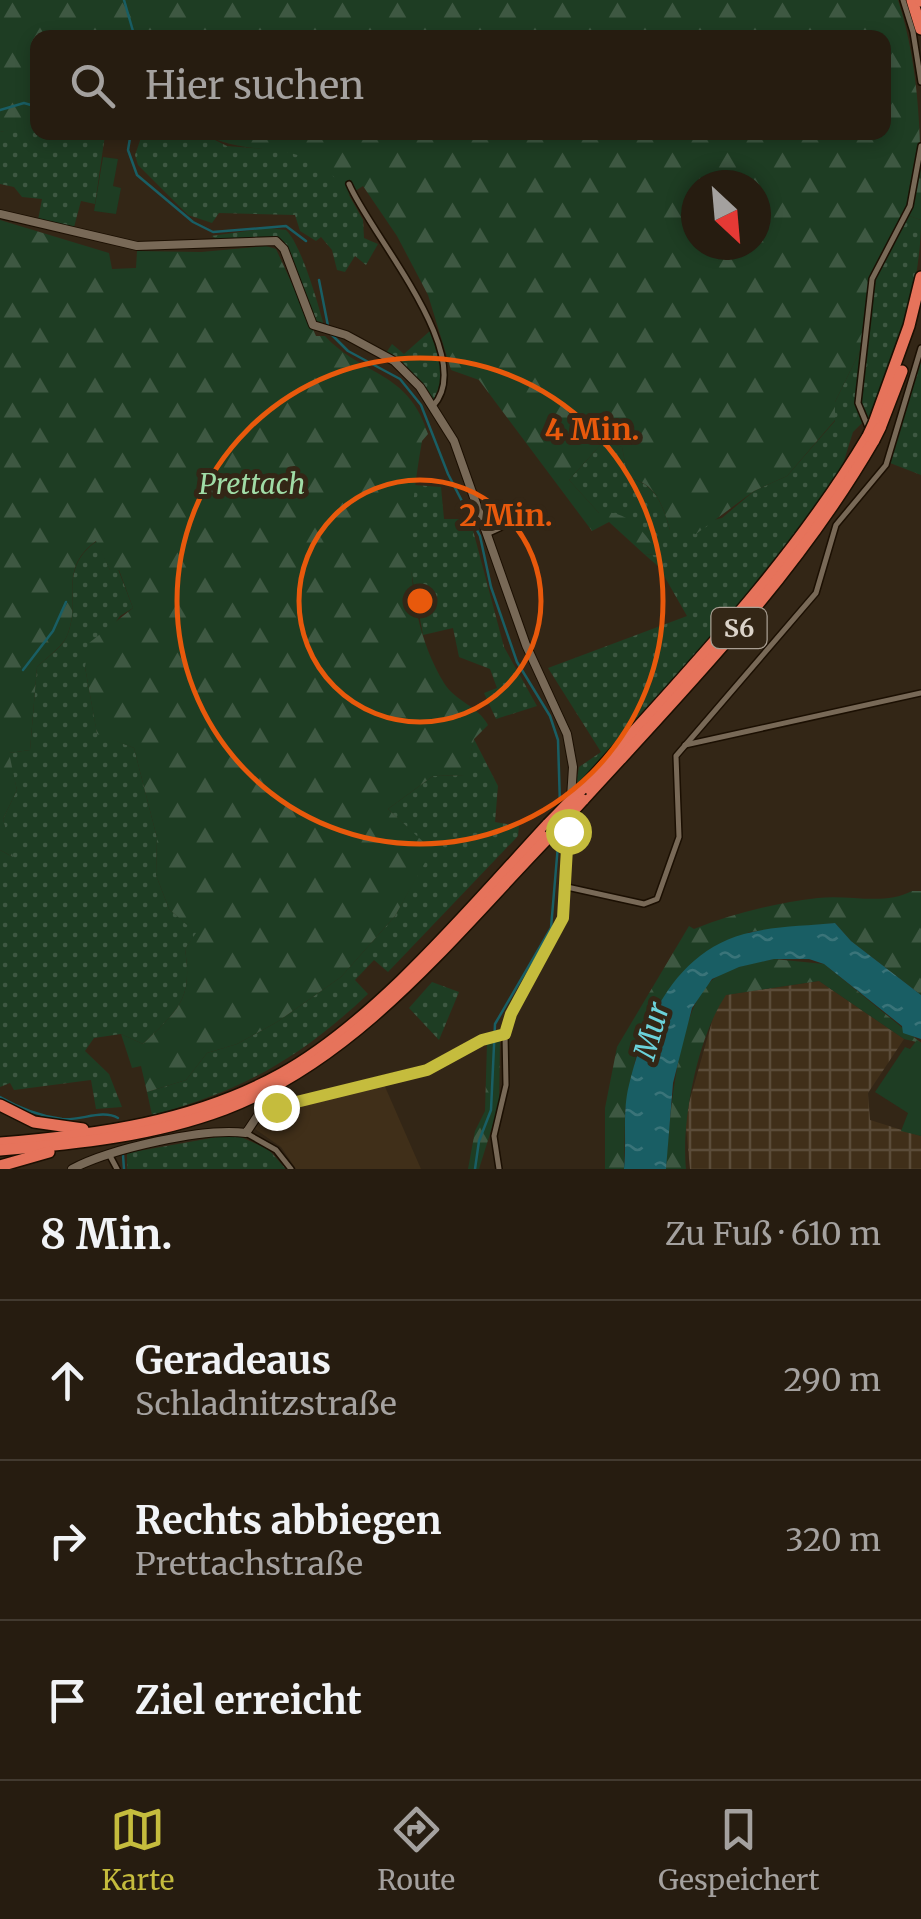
<!DOCTYPE html>
<html lang="de">
<meta charset="utf-8">
<style>
body{margin:0;font-family:Merriweather,serif;background:#32291e;color:#f1f3f6}
.compass{position:absolute;left:681px;top:170px;width:90px;height:90px;border-radius:50%;background:#261c10;box-shadow:0 5px 15px #0003;rotate:154deg}
.stop{position:absolute;width:30px;height:30px;margin:-22px;border:8px solid #c5bc3d;border-radius:50%;background:#fff}
.stop.end{background:#c5bc3d;border-color:#fff;box-shadow:0 2px 10px #0008}
.list{margin:0;padding:0;list-style:none}
h2{display:flex;justify-content:space-between;align-items:center;height:130px;margin:0;padding:0 40px;font-size:42px}
h2 small{font-size:32px;font-weight:400;color:#a4a19f}
.list li{display:grid;grid-template-columns:65px 1fr auto;gap:30px;align-items:center;box-sizing:border-box;height:160px;padding:0 40px;border-top:2px solid #423a30}
.list b{display:block;font-size:38px;white-space:nowrap}
.list p{margin:0;font-size:32px;white-space:nowrap;color:#a4a19f}
.list em{font-size:32px;font-style:normal;color:#a4a19f}
.icon{flex:none;width:55px;height:55px;fill:none;stroke:currentColor;stroke-width:2;stroke-linecap:round;stroke-linejoin:round}
.map{position:relative;flex:none;width:921px;height:1169px;overflow:hidden}
.search{position:absolute;background:#261c10;box-shadow:0 5px 15px #0003;left:30px;right:30px;top:30px;height:110px;display:flex;align-items:center;gap:25px;box-sizing:border-box;padding:0 35px;border-radius:20px;color:#a4a19f;font-size:38px}
.sheet{height:610px;background:#261c10}
nav{display:flex;justify-content:space-around;align-items:center;box-sizing:border-box;height:140px;border-top:2px solid #423a30;background:#261c10;font-size:28px;color:#a4a19f}
nav a{display:grid;justify-items:center;gap:5px}
nav .on{color:#c5bc3d}
.map>svg:first-child{display:block}
.built{fill:#402f19}
.industrial{fill:url(#industrial-grid)}
.grass{fill:url(#grass-dots)}
.forest{fill:url(#forest-firs);fill-rule:evenodd}
.garden{fill:#1e3d23}
.water{fill:url(#water-ripples)}
.lines{fill:none;stroke-linecap:round;stroke-linejoin:round}
.stream{stroke:#195e64;stroke-width:2.5}
.street-casing{stroke:#1b0f02;stroke-width:8}
.secondary-casing{stroke:#1b0f02;stroke-width:10}
.highway-casing{stroke:#1b0f02;stroke-width:14}
.street{stroke:#786957;stroke-width:5}
.secondary{stroke:#786957;stroke-width:8}
.highway{stroke:#e6735b;stroke-width:11}
.highway-bridge-casing{stroke:#1b0f02;stroke-width:14;stroke-linecap:butt}
.highway-bridge{stroke:#e6735b;stroke-width:11}
.route{stroke:#c5bc3d;stroke-width:12}
.ring{fill:none;stroke:#e8590c;stroke-width:5}
.labels{text-anchor:middle;stroke-width:10;stroke-linejoin:round;paint-order:stroke}
.shield{fill:#332616;stroke:#a99f93;stroke-width:2.5}
.shield-label{font-size:25px;font-weight:bold;fill:#dbd3c9}
.park-label{font-size:28px;font-style:italic;fill:#a0dca6;stroke:#332616}
.water-label{font-size:30px;font-style:italic;fill:#6bd2da;stroke:#332616}
.centre{fill:#e8590c;stroke:#332616;stroke-width:5}
.ring-label{font-size:30px;text-anchor:middle;font-weight:bold;fill:#e8590c;stroke:#332616;stroke-width:10;stroke-linejoin:round;paint-order:stroke}
</style>
<div class="map">
<svg width="921" height="1169" viewBox="0 0 921 1169">
<defs>
<pattern id="industrial-grid" width="8" height="8" patternUnits="userSpaceOnUse" patternTransform="scale(2.5)"><rect width="8" height="8" fill="#402f19"/><path d="M0 4h8M4 0v8" fill="none" stroke="#5b4c39"/></pattern>
<pattern id="grass-dots" width="8" height="8" patternUnits="userSpaceOnUse" patternTransform="scale(2.5)"><rect width="8" height="8" fill="#1e3d23"/><path d="M2 2h.1M6 6h.1" fill="none" stroke="#3e5842" stroke-width="1.8" stroke-linecap="round"/></pattern>
<pattern id="forest-firs" width="22" height="20" patternUnits="userSpaceOnUse" patternTransform="scale(2.5)"><rect width="22" height="20" fill="#1e3d23"/><path d="M5 1l3.5 6h-7zM16 11l3.5 6h-7z" fill="#3e5842"/></pattern>
<pattern id="water-ripples" width="26" height="14" patternUnits="userSpaceOnUse" patternTransform="scale(2.5)"><rect width="26" height="14" fill="#195e64"/><path d="M2 4q2-2 4 0t4 0M15 11q2-2 4 0t4 0" fill="none" stroke="#3a7479"/></pattern>
</defs>
<rect width="100%" height="100%" fill="#332616"/>
<path class="built" d="M383 1082 421 1169H296L281 1147 255 1129 262 1118 273 1111Z"/>
<path class="industrial" d="M819 981 904 1039 868 1093 870 1120 921 1136V1169H690L685 1117 715 1011 725 995Z"/>
<g class="grass">
<path d="M26 126H37L38 132 105 135 95 204 81 201 73 231 38 220 42 199 22 197 14 187 0 184V132Z"/>
<path d="M143 132 201 133 227 146 294 151 312 158 333 173 349 195 363 220 364 238 378 244 366 265 355 256 345 272 337 270 332 250 321 237 316 241 300 231 295 215 219 213 212 223 188 215 138 165 135 155Z"/>
<path d="M904 214 921 220C921 289 895 363 866 425L863 422 853 432 838 480 745 602 575 788 579 767 601 752 548 668 687 616 659 567 644 554 658 555 599 513 569 480 604 441 622 447 628 478C656 483 663 506 670 530L722 518 754 491 787 476 835 421V402L860 351 870 278Z"/>
<path d="M269 228 286 230C301 244 318 303 324 326L316 324 290 256 277 237 226 244 211 236Z"/>
<path d="M431 330 446 371 433 401 386 353 392 344 404 354Z"/>
<path d="M921 358V475L890 463Z"/>
<path d="M414 485 441 487 444 519H470L504 647 537 706 496 719 484 693 497 688 490 669 459 657 453 628 423 635 408 555Z"/>
<path d="M97 541 110 570 118 569 133 608 120 616 85 667 97 733 134 748 157 838 156 875 169 909 197 933 185 949C193 1000 178 1010 143 1044L121 1034 94 1038 85 1051 109 1074 122 1107 96 1109 91 1080 14 1090 10 1083 0 1087V850L11 856 3 819 17 790 8 753 30 750 37 667C45 659 61 648 66 638 83 602 56 570 97 541Z"/>
<path d="M474 739 498 786 495 822 519 826 518 836 388 972 374 960 355 980 368 994C300 1058 243 1091 152 1115L147 1092 186 1080 207 1053 237 1044 277 1022 341 977 395 916 431 850 388 809 433 776 465 775Z"/>
<path d="M432 982 459 992 439 1040 409 1008Z"/>
<path d="M234 1134 268 1149 286 1169H127V1153Z"/>
</g>
<g class="forest">
<path d="M0 0H898C921 71 921 145 921 220L904 214 870 278 860 351 835 402V420L787 476 754 491 696 534 670 530C663 506 656 482 628 478L622 447 604 441 569 480 599 513C625 508 647 533 658 555L644 554 609 522 592 531 479 380 451 370 428 295 397 236 363 186 349 195C305 131 259 163 201 133L884 132V38H38L37 126 0 132ZM696 185H756V245H696Z"/>
<path d="M0 220 109 253 112 269 136 268 137 251 201 252 266 246 276 249 316 336H325C363 377 408 370 428 434L422 441C408 521 400 610 444 683 455 701 478 706 488 725L474 739 466 775 433 776 388 809 432 850 395 916 341 977 277 1022 237 1044 207 1053 186 1080 147 1092 141 1066 132 1068 121 1034 143 1044C178 1010 193 1000 185 949L196 933 169 909 156 875 157 838 134 748 97 734 85 667 89 643 133 608 119 570H110L96 541C56 570 83 602 66 638 60 648 45 659 37 667L30 750 9 753 17 790 3 819 13 857 0 850Z"/>
<path d="M912 891H921V995L851 941 835 923 749 932 636 1056 625 1110 624 1169H605V1108L617 1047 689 926 694 929C733 913 776 903 818 898 849 894 884 906 912 891Z"/>
<path d="M774 959 824 964 921 1043 904 1039 819 981 726 995C698 1036 681 1120 686 1169H666C669 1125 677 1003 715 978 733 966 754 963 774 959Z"/>
<path d="M500 1039 499 1105 479 1169H468L475 1131 485 1111 487 1043Z"/>
</g>
<g class="garden">
<path d="M103 157 118 159 113 186 121 188 116 214 94 211Z"/>
<path d="M917 1040 921 1043V1136L901 1131 908 1113 875 1092 905 1047 910 1049Z"/>
</g>
<path class="water" d="M835 923 851 941 921 995V1039L903 1033 902 1026 824 964 809 959H774L739 967 712 979 692 1008 673 1083 666 1169H624C627 1141 622 1112 629 1085 644 1022 675 953 744 934 772 926 806 926 835 923Z"/>
<g class="lines">
<g class="stream">
<path d="M124 0 135 38"/>
<path d="M0 110 24 103 38 107"/>
<path d="M131 132 128 150 137 175 193 222 213 232 286 226 306 241"/>
<path d="M319 280 328 326"/>
<path d="M331 334 348 351 400 379 421 405 448 474 480 536 491 587 517 662 550 716 558 740 560 805"/>
<path d="M23 670 53 631 66 602"/>
<path d="M0 1097C19 1108 39 1116 62 1119 81 1121 102 1109 118 1118"/>
<path d="M123 1155 124 1169"/>
<path d="M475 1169 479 1141 491 1110 495 1024 551 928 559 833"/>
</g>
<defs>
<g id="street">
<path d="M903 0 913 32 921 82"/>
<path d="M349 184C370 234 479 357 433 406"/>
<path d="M868 427 858 403 872 279 910 206 921 146"/>
<path d="M489 533 536 511"/>
<path d="M685 745 921 693"/>
<path d="M567 887 644 904 657 899 679 837 676 756 816 593 836 525 886 465 921 348"/>
<path d="M246 1133 276 1150 291 1169"/>
<path d="M109 1154 117 1169"/>
<path d="M499 1169 494 1136 506 1085 505 1034"/>
</g>
<g id="secondary">
<path d="M0 214 137 246 276 241 284 249 313 325 346 335 394 361 420 387 454 441 526 645 567 734 573 767 571 798"/>
<path d="M72 1169C110 1149 204 1127 246 1133L258 1115 276 1107 427 1069 482 1040 505 1033 511 1014 563 919 569 817"/>
</g>
<g id="highway">
<path d="M912 0 921 29"/>
<path d="M921 0V1"/>
<path d="M874 423 909 326 921 277"/>
<path d="M880 428 902 371"/>
<path d="M582 789C683 676 790 567 868 436"/>
<path d="M583 800C688 685 796 575 874 440"/>
<path d="M0 1105 34 1122 83 1129"/>
<path d="M0 1143C97 1135 194 1122 281 1074 377 1021 473 905 548 824"/>
<path d="M0 1150C76 1144 153 1136 225 1109 359 1058 453 936 550 836"/>
<path d="M0 1166 49 1152"/>
</g>
</defs>
<use href="#street" class="street-casing"/>
<use href="#secondary" class="secondary-casing"/>
<use href="#highway" class="highway-casing"/>
<use href="#street" class="street"/>
<use href="#secondary" class="secondary"/>
<use href="#highway" class="highway"/>
<defs>
<g id="highway-bridge">
<path d="M868 436 874 423"/>
<path d="M874 440 880 428"/>
<path d="M548 824 582 789"/>
<path d="M550 836 583 800"/>
</g>
</defs>
<use href="#highway-bridge" class="highway-bridge-casing"/>
<use href="#highway-bridge" class="highway-bridge"/>
</g>
<g class="lines">
<path class="route" d="M276 1107 427 1070 482 1040 505 1034 511 1014 563 918 568 831"/>
</g>
<g class="ring">
<circle cx="420" cy="601" r="121"/>
<circle cx="420" cy="601" r="243"/>
</g>
<g class="labels">
<rect class="shield" x="711.5" y="608" width="55" height="40" rx="8"/>
<g class="shield-label">
<text x="739" y="637">S6</text>
</g>
<g class="park-label">
<text x="252" y="494">Prettach</text>
</g>
<g class="water-label">
<text transform="translate(652 1031) rotate(-74)" y="10">Mur</text>
</g>
</g>
<circle cx="420" cy="601" r="15" class="centre"/>
<g class="ring-label">
<text x="592" y="440">4 Min.</text>
<text x="506" y="526">2 Min.</text>
</g>
</svg>
<svg class="compass" viewBox="-18 -18 36 36"><path d="M0-13l5 13h-10z" fill="#e53935"/><path d="M0 13l5-13h-10z" fill="#a4a19f"/></svg>
<div class="stop" style="left:568px;top:831px"></div>
<div class="stop end" style="left:276px;top:1107px"></div>
<div class="search"><svg class="icon" aria-label="search" viewBox="0 0 24 24"><circle cx="10" cy="10" r="6"/><path d="M15 15l6 6"/></svg>Hier suchen</div>
</div>
<section class="sheet">
<h2>8 Min.<small>Zu Fuß · 610 m</small></h2>
<ul class="list">
<li><svg class="icon" aria-label="ahead" viewBox="0 0 24 24"><path d="M12 20V5M6 11l6-6 6 6"/></svg><div><b>Geradeaus</b><p>Schladnitzstraße</p></div><em>290 m</em></li>
<li><svg class="icon" aria-label="right" viewBox="0 0 24 24"><path d="M7 20v-9h11M14 6l5 5-5 5"/></svg><div><b>Rechts abbiegen</b><p>Prettachstraße</p></div><em>320 m</em></li>
<li><svg class="icon" aria-label="arrive" viewBox="0 0 24 24"><path d="M6 21V4h12l-3 4 3 4H6"/></svg><div><b>Ziel erreicht</b></div></li>
</ul>
</section>
<nav>
<a class="on"><svg class="icon" aria-label="map" viewBox="0 0 24 24"><path d="M3 6l6-2 6 2 6-2v14l-6 2-6-2-6 2zM9 4v14M15 6v14"/></svg>Karte</a>
<a><svg class="icon" aria-label="directions" viewBox="0 0 24 24"><path d="M12 3l9 9-9 9-9-9zM9 14v-3h6M13 9l2 2-2 2"/></svg>Route</a>
<a><svg class="icon" aria-label="saved" viewBox="0 0 24 24"><path d="M7 4h10v16l-5-4-5 4z"/></svg>Gespeichert</a>
</nav>
